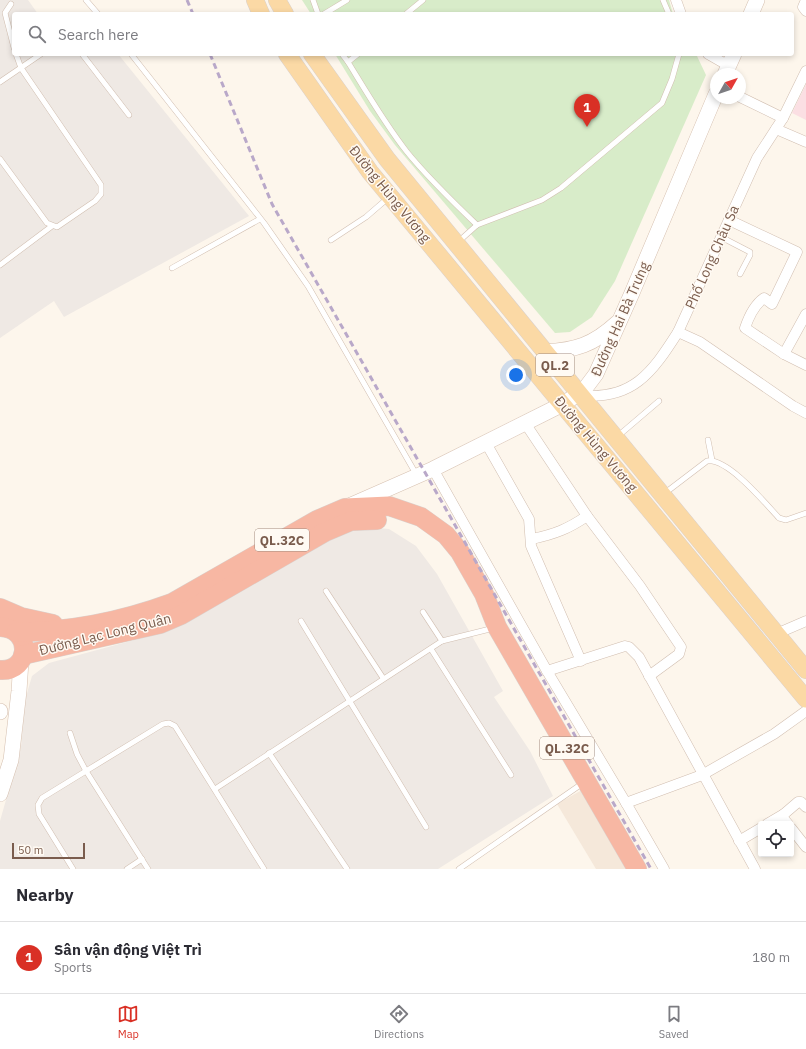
<!DOCTYPE html>
<meta charset="utf-8">
<style>
body{margin:0;font-family:"IBM Plex Sans",sans-serif;background:#f2f2f3;color:#2b2b33}
.controls{position:absolute;right:12px;bottom:12px;display:grid;overflow:hidden;border-radius:4px;box-shadow:0 2px 6px #0003}
.controls button{width:36px;height:36px;display:grid;place-items:center;padding:0;border:0;border-bottom:1px solid #e1e1e2;background:#fff;color:#2b2b33;font:20px sans-serif}
.compass{position:absolute;left:710px;top:68px;width:36px;height:36px;border-radius:50%;background:#fff;box-shadow:0 2px 6px #0003;rotate:50deg}
.scale{position:absolute;left:12px;bottom:10px;width:73px;box-sizing:border-box;padding-left:4px;border:2px solid #7a5c4d;border-top:0;font-size:11px;line-height:14px;white-space:nowrap;color:#7a5c4d;-webkit-text-stroke:3px #fffaf3;paint-order:stroke}
.you{position:absolute;left:516px;top:375px;width:14px;height:14px;margin:-10px;border:3px solid #fff;border-radius:50%;background:#1a73e8;box-shadow:0 0 0 6px #1a73e833}
.badge{display:grid;place-items:center;width:26px;height:26px;border-radius:50%;background:#d93025;color:#fff;font-size:13px;font-weight:700}
.pin{position:absolute;translate:-50% -33px;filter:drop-shadow(0 1px 2px #0008)}
.pin::after{content:'';position:absolute;top:21px;width:14px;height:12px;background:inherit;clip-path:polygon(0 0,100% 0,50% 100%)}
.list{margin:0;padding:0;list-style:none}
h2{display:flex;justify-content:space-between;align-items:center;height:52px;margin:0;padding:0 16px;font-size:17px}
h2 small{font-size:13px;font-weight:400;color:#7c7c81}
.list li{display:grid;grid-template-columns:26px 1fr auto;gap:12px;align-items:center;box-sizing:border-box;height:72px;padding:0 16px;border-top:1px solid #e1e1e2}
.list b{display:block;font-size:15px;white-space:nowrap}
.list p{margin:0;font-size:13px;white-space:nowrap;color:#7c7c81}
.list em{font-size:13px;font-style:normal;color:#7c7c81}
.icon{flex:none;width:22px;height:22px;fill:none;stroke:currentColor;stroke-width:2;stroke-linecap:round;stroke-linejoin:round}
.map{position:relative;flex:none;width:806px;height:869px;overflow:hidden}
.search{position:absolute;background:#fff;box-shadow:0 2px 6px #0003;left:12px;right:12px;top:12px;height:44px;display:flex;align-items:center;gap:10px;box-sizing:border-box;padding:0 14px;border-radius:4px;color:#7c7c81;font-size:15px}
.sheet{height:124px;background:#fff}
nav{display:flex;justify-content:space-around;align-items:center;box-sizing:border-box;height:56px;border-top:1px solid #e1e1e2;background:#fff;font-size:11px;color:#7c7c81}
nav a{display:grid;justify-items:center;gap:2px}
nav .on{color:#d93025}
.map>svg:first-child{display:block}
.residential{fill:#f5e8da}
.industrial{fill:#efe9e4}
.medical{fill:#fbdfe3}
.green{fill:#d8ecc9}
.lines{fill:none;stroke-linecap:round;stroke-linejoin:round}
.lane-casing{stroke:#d1beb0;stroke-width:6}
.street-casing{stroke:#d1beb0;stroke-width:11}
.secondary-casing{stroke:#d6c0b0;stroke-width:16}
.primary-casing{stroke:#dad1cd;stroke-width:18}
.highway-casing{stroke:#dad1cd;stroke-width:20}
.lane{stroke:#fff;stroke-width:5}
.street{stroke:#fff;stroke-width:10}
.secondary{stroke:#fff;stroke-width:15}
.primary{stroke:#fbd9a5;stroke-width:17}
.highway{stroke:#f7b7a3;stroke-width:19}
.rail{stroke:#b9a8c9;stroke-width:3;stroke-dasharray:6 4;stroke-linecap:butt}
.labels{text-anchor:middle;stroke-width:3;stroke-linejoin:round;paint-order:stroke}
.shield{fill:#fffaf3;stroke:#a28b7f;stroke-width:1}
.shield-label{font-size:13px;font-weight:bold;fill:#7a5c4d}
.street-label{font-size:14px;fill:#7a5c4d;stroke:#fffaf3}
</style>
<div class="map">
<svg width="806" height="869" viewBox="0 0 806 869">
<rect width="100%" height="100%" fill="#fdf6ec"/>
<path class="residential" d="M582 790 627 869H596L557 804Z"/>
<g class="industrial">
<path d="M0 0H28L38 14H14V54H118L249 216 64 317 54 301 0 338Z"/>
<path d="M357 526 389 529 416 546 437 574 503 691 494 697 530 751 553 796 438 869H0V821L21 747 25 700 32 676 49 663 160 633 295 555Z"/>
</g>
<path class="medical" d="M806 84V120L792 113Z"/>
<g class="green">
<path d="M302 0H669L673 14H311Z"/>
<path d="M335 54H696L706 75 615 281 592 317 570 332 555 333 395 145 370 111Z"/>
</g>
<g class="lines">
<defs>
<g id="lane">
<path d="M86 0 98 14"/>
<path d="M313 0 318 14"/>
<path d="M663 0 669 14"/>
<path d="M11 4 5 13 14 48"/>
<path d="M324 14 347 0"/>
<path d="M406 14 423 0"/>
<path d="M82 54 129 115"/>
<path d="M131 54 264 223 308 286 416 474"/>
<path d="M342 54 348 62"/>
<path d="M358 54 348 62C367 93 385 124 407 152 428 178 453 202 477 225"/>
<path d="M0 82 41 54"/>
<path d="M0 159 47 223 57 227 95 201 101 194V185L21 68 16 54"/>
<path d="M721 237 750 252V255L740 274"/>
<path d="M331 240 366 217 388 198"/>
<path d="M458 242 477 225 542 200 561 188 662 103 672 79 679 54"/>
<path d="M0 265 52 226"/>
<path d="M172 268 260 219"/>
<path d="M618 436 659 401"/>
<path d="M708 440 712 460"/>
<path d="M665 493 707 461C728 458 765 503 779 518L786 520 806 513"/>
<path d="M326 591 383 678"/>
<path d="M423 612 442 641"/>
<path d="M301 621 426 827"/>
<path d="M431 649 511 775"/>
<path d="M70 733 77 754 86 771 163 724 169 723 175 726 264 869"/>
<path d="M269 753 347 869"/>
<path d="M215 789 442 641 494 628"/>
<path d="M73 869 39 814 38 805 42 798 86 771 148 869"/>
<path d="M127 869 142 859"/>
<path d="M459 869 583 783"/>
</g>
<g id="street">
<path d="M676 0 681 14"/>
<path d="M806 0 803 7 806 11"/>
<path d="M708 54 729 66"/>
<path d="M740 97 783 118"/>
<path d="M776 129 806 142"/>
<path d="M729 220 797 252 772 304 764 298C754 305 749 316 745 328L784 354 806 365"/>
<path d="M678 332 700 342 793 406 806 413"/>
<path d="M784 354 806 314"/>
<path d="M579 395C632 401 652 373 678 332L757 158 783 118 806 71"/>
<path d="M525 423 587 516 640 586 681 647 679 654 649 676"/>
<path d="M486 443 529 519 531 546 581 661"/>
<path d="M433 469 547 671 626 803 664 869"/>
<path d="M532 539C555 534 568 529 587 516"/>
<path d="M776 634 806 621"/>
<path d="M547 671 625 646 629 647 639 657 755 869"/>
<path d="M626 803 702 775 774 734 806 711"/>
<path d="M767 824 784 814"/>
<path d="M788 824 783 818 784 814 798 802H801L806 807"/>
<path d="M791 828 806 847"/>
<path d="M739 841 761 828"/>
</g>
<g id="secondary">
<path d="M751 14 757 0"/>
<path d="M725 74 734 54"/>
<path d="M545 352C576 350 593 345 617 323"/>
<path d="M351 505 433 469 563 404 584 390 596 374 632 293 716 94"/>
<path d="M0 711V712"/>
<path d="M0 794 11 760 19 691 21 661"/>
</g>
<g id="primary">
<path d="M255 0 261 14"/>
<path d="M277 0 285 14"/>
<path d="M287 54 370 172 806 699"/>
<path d="M312 54 387 159 806 670"/>
</g>
<g id="highway">
<path d="M0 608 21 617 53 624"/>
<path d="M0 627C33 628 31 672 0 670"/>
<path d="M16 632C68 632 123 621 172 603L317 520 345 508 389 506 421 517 446 535 460 552 484 594 497 627 637 869"/>
<path d="M23 655 160 624 181 615 325 532 351 521 377 520"/>
</g>
</defs>
<use href="#lane" class="lane-casing"/>
<use href="#street" class="street-casing"/>
<use href="#secondary" class="secondary-casing"/>
<use href="#primary" class="primary-casing"/>
<use href="#highway" class="highway-casing"/>
<use href="#lane" class="lane"/>
<use href="#street" class="street"/>
<use href="#secondary" class="secondary"/>
<use href="#primary" class="primary"/>
<use href="#highway" class="highway"/>
<g class="rail">
<path d="M187 0 193 14"/>
<path d="M210 54 272 204 651 869"/>
</g>
</g>
<g class="labels">
<g class="shield">
<rect x="536" y="354" width="38" height="22" rx="3"/>
<rect x="255" y="529" width="54" height="22" rx="3"/>
<rect x="540" y="737" width="54" height="22" rx="3"/>
</g>
<g class="shield-label">
<text x="555" y="370">QL.2</text>
<text x="282" y="545">QL.32C</text>
<text x="567" y="753">QL.32C</text>
</g>
<g class="street-label">
<text transform="translate(390 194) rotate(51)" y="5">Đường Hùng Vương</text>
<text transform="translate(712 257) rotate(-66)" y="5">Phố Long Châu Sa</text>
<text transform="translate(620 319) rotate(-66)" y="5">Đường Hai Bà Trưng</text>
<text transform="translate(596 444) rotate(50)" y="5">Đường Hùng Vương</text>
<text transform="translate(105 634) rotate(-14)" y="5">Đường Lạc Long Quân</text>
</g>
</g>
</svg>
<div class="controls">
<button><svg class="icon" aria-label="locate" viewBox="0 0 24 24"><circle cx="12" cy="12" r="6"/><path d="M12 2v4M12 18v4M2 12h4M18 12h4"/></svg></button>
</div>
<svg class="compass" viewBox="-18 -18 36 36"><path d="M0-13l5 13h-10z" fill="#e53935"/><path d="M0 13l5-13h-10z" fill="#7c7c81"/></svg>
<div class="scale">50 m</div>
<div class="you"></div>
<div class="pin badge" style="left:587px;top:127px">1</div>
<div class="search"><svg class="icon" aria-label="search" viewBox="0 0 24 24"><circle cx="10" cy="10" r="6"/><path d="M15 15l6 6"/></svg>Search here</div>
</div>
<section class="sheet">
<h2>Nearby<small></small></h2>
<ul class="list">
<li><span class="badge">1</span><div><b>Sân vận động Việt Trì</b><p>Sports</p></div><em>180 m</em></li>
</ul>
</section>
<nav>
<a class="on"><svg class="icon" aria-label="map" viewBox="0 0 24 24"><path d="M3 6l6-2 6 2 6-2v14l-6 2-6-2-6 2zM9 4v14M15 6v14"/></svg>Map</a>
<a><svg class="icon" aria-label="directions" viewBox="0 0 24 24"><path d="M12 3l9 9-9 9-9-9zM9 14v-3h6M13 9l2 2-2 2"/></svg>Directions</a>
<a><svg class="icon" aria-label="saved" viewBox="0 0 24 24"><path d="M7 4h10v16l-5-4-5 4z"/></svg>Saved</a>
</nav>
